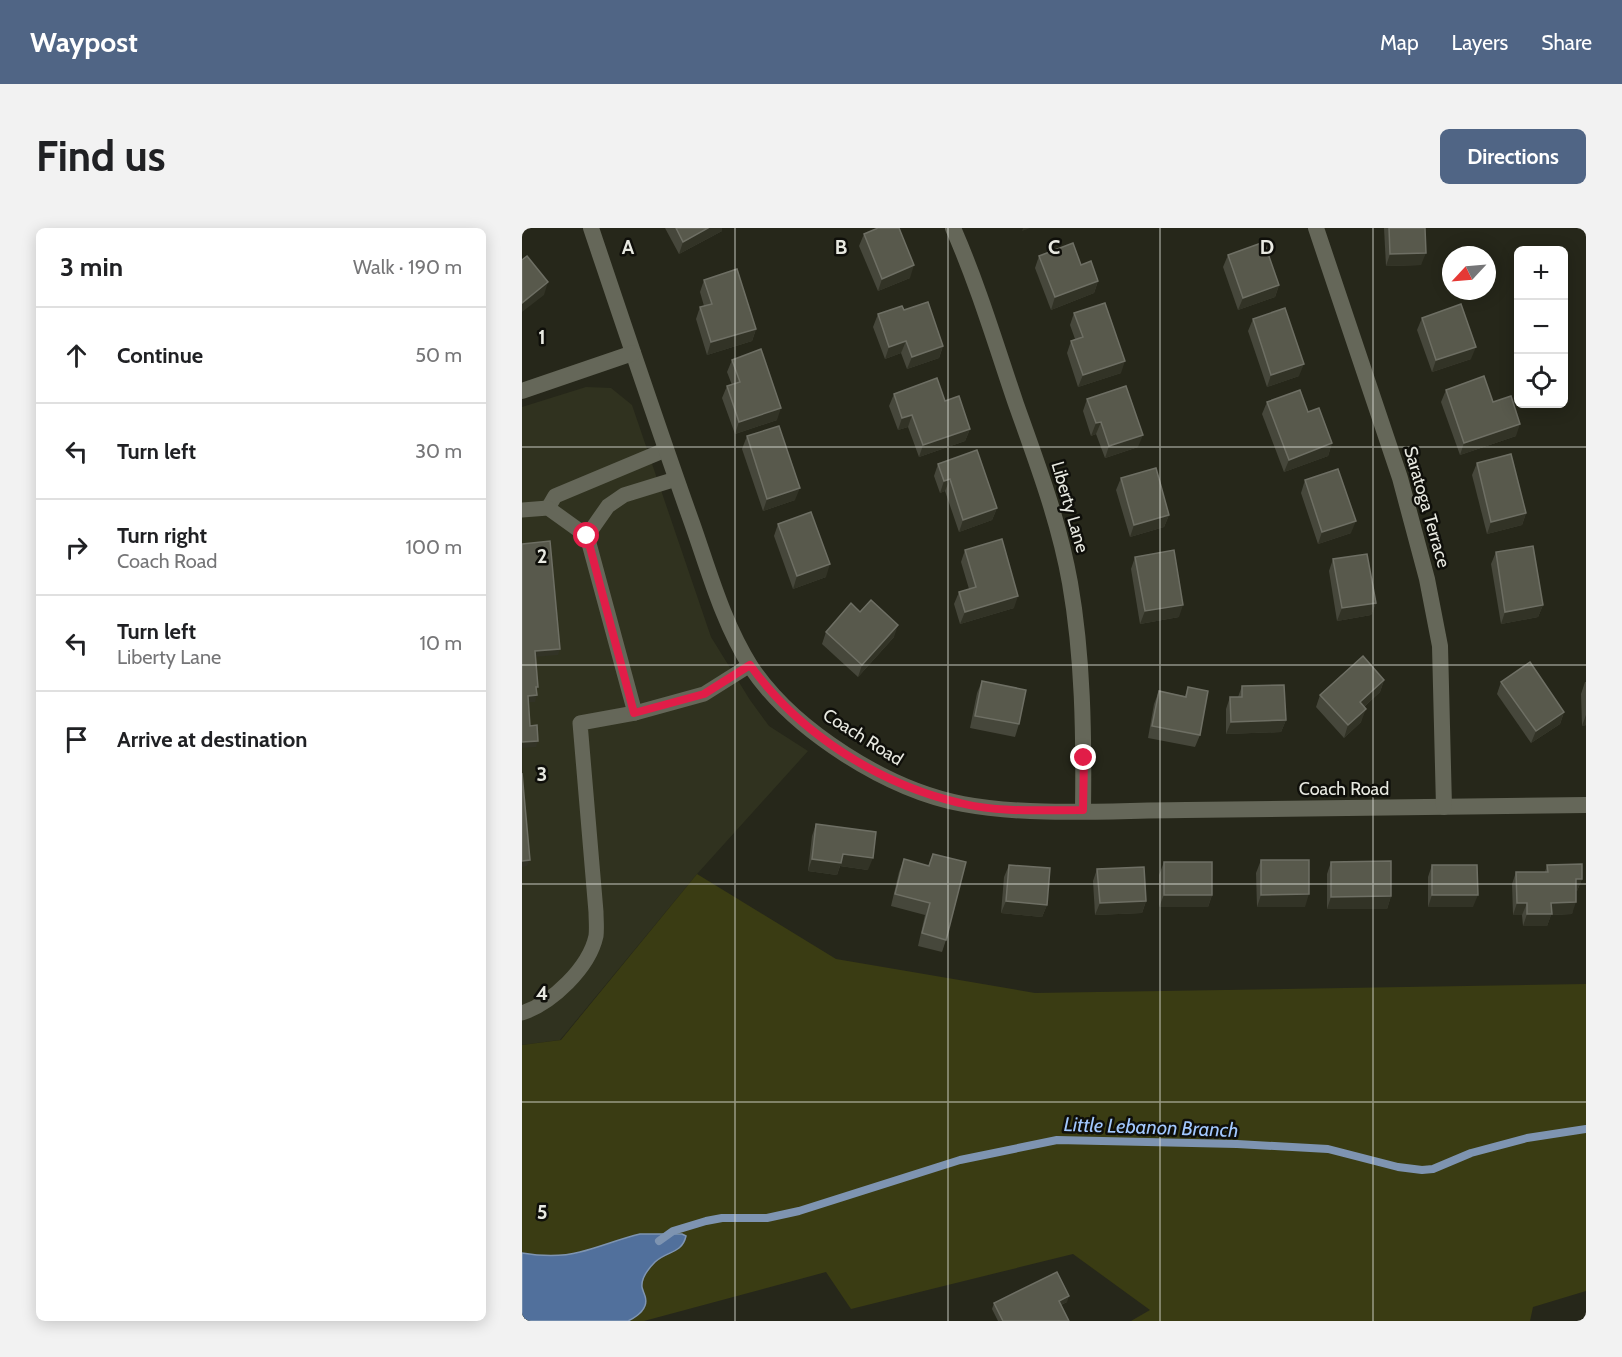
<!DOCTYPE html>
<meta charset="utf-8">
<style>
body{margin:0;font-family:Cabin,sans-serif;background:#f2f2f2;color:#202124}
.controls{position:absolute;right:18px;top:18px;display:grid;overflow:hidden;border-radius:9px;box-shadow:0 3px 15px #0003}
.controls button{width:54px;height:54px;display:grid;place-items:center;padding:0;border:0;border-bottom:2px solid #e0e0e0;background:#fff;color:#202124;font:30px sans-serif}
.compass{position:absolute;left:920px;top:18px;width:54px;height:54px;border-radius:50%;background:#fff;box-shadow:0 3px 15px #0003;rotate:244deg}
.stop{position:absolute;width:18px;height:18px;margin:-14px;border:4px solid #e11d48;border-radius:50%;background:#fff}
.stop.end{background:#e11d48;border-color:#fff;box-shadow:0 2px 6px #0008}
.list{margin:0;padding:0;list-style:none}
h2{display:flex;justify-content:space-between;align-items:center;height:78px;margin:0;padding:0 24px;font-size:26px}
h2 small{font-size:20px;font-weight:400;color:#757577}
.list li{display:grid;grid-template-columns:39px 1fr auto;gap:18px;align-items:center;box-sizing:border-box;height:96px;padding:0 24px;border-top:2px solid #e0e0e0}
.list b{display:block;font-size:22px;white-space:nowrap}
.list p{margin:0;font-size:20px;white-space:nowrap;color:#757577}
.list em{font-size:20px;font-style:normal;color:#757577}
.icon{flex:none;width:33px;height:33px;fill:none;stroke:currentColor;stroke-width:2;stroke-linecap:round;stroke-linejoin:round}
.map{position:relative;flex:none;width:1064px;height:1093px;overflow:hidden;border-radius:9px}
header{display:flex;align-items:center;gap:36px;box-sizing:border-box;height:84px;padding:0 30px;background:#506585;color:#fff}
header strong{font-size:28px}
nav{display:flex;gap:33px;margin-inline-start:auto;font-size:21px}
.intro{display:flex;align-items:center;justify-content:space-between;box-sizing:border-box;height:144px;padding:0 36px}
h1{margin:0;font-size:42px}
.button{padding:15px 27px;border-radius:9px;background:#506585;color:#fff;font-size:21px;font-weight:700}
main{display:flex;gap:36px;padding:0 36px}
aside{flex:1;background:#fff;border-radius:9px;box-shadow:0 3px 15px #0003}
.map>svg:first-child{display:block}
.built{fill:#30321f}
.green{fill:#3a3c13}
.water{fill:#51709c;stroke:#7e94b1;stroke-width:1.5}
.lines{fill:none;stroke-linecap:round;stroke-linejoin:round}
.stream{stroke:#7e94b1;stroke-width:8}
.service{stroke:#656759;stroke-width:15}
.minor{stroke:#656759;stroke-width:16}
.wall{fill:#46473b}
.shaded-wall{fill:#323326}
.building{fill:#58594c;stroke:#6e6f64;stroke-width:1.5}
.route{stroke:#e11d48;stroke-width:8}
.grid{fill:none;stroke:#e8e9e1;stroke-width:1.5;stroke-opacity:0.55}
.labels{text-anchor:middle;stroke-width:5;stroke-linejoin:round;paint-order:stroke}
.street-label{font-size:18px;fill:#e8e9e1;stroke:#0f0f0a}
.water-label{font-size:20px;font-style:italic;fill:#a2c8fe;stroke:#0f0f0a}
.grid-label{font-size:20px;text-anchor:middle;font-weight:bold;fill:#e8e9e1;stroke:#0f0f0a;stroke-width:5;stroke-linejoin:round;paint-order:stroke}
</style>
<header>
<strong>Waypost</strong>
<nav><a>Map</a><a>Layers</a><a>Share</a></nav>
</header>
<div class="intro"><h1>Find us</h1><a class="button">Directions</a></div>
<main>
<aside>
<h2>3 min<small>Walk · 190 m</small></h2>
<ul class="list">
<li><svg class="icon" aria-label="ahead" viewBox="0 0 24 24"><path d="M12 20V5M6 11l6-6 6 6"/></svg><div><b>Continue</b></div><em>50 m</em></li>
<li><svg class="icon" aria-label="left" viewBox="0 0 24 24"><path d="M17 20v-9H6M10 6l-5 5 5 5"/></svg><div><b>Turn left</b></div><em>30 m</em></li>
<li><svg class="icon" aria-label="right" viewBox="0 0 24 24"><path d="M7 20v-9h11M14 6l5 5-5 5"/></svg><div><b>Turn right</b><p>Coach Road</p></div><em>100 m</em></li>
<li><svg class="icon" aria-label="left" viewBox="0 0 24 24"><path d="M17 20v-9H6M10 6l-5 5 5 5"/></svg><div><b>Turn left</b><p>Liberty Lane</p></div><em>10 m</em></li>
<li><svg class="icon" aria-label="arrive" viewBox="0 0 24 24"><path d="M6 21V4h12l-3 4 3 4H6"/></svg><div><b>Arrive at destination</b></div></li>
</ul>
</aside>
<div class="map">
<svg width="1064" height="1093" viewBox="0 0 1064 1093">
<rect width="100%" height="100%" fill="#26271a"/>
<path class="built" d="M64 159 89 160 110 177 189 409 228 472 247 498 286 523 175 646 38 812 0 817V179Z"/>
<path class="green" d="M175 646 314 731 513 765 1064 756V1063L1011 1079 1008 1093H609L628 1082 551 1026 329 1081 304 1044 122 1093H0V817L39 812Z"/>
<path class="water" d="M118 1006H160L164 1008C160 1026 144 1023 133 1034 127 1040 119 1050 120 1059 120 1060 123 1068 123 1068 127 1080 116 1088 106 1093H0V1025C18 1028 39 1029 58 1024 78 1019 97 1011 118 1006Z"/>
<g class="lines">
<path class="stream" d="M137 1013 151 1003 184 993 200 990H245L277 983 438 932 535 912 715 916 806 921 876 939 900 942 911 941 949 925 1005 910 1064 901"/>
<g class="service">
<path d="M26 280 33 268 143 222"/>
<path d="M0 282 26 280 65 308 113 485 58 495 74 684C74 691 75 700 74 708 67 740 30 775 0 785"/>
<path d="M65 308 86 278 102 267 154 251"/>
<path d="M113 485 182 466 228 437"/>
</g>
<g class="minor">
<path d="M69 0C102 98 135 197 170 295 187 343 201 395 229 439 272 503 366 562 441 576 510 589 594 582 664 582 797 580 931 579 1064 577"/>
<path d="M431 0C456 57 474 117 494 176 515 235 537 293 548 355 561 429 562 507 561 582"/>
<path d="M794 0 878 250 905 351 918 418 922 579"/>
<path d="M0 163 111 125"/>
</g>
</g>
<g class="wall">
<path d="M143 0H200V3L157 26Z"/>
<path d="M862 0H903L899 37 864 38Z"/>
<path d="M342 6 388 50 356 63 337 18Z"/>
<path d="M706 27 757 57 753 69 716 82 701 39Z"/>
<path d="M517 28 559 37 576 53 572 65 529 82 513 40Z"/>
<path d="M182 52 234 101 230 113 185 127 174 91 178 79 182 78 178 64Z"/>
<path d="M382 82 421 118 417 130 385 141 379 125 363 131 351 99 356 86Z"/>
<path d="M552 85 599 145 556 159 545 125 549 113 553 111 548 97Z"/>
<path d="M900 90 949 131 910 144 895 102Z"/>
<path d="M731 91 777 148 745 159 726 103Z"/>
<path d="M210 132 255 192 213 206 200 170 205 158 210 157 205 144Z"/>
<path d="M924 162 971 174 994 208 938 227 919 174Z"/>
<path d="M372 166 423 173 448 201 443 213 397 229 386 199 376 202 367 178Z"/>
<path d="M565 171 616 219 583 230 574 206 569 208 561 183Z"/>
<path d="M745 174 786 184 810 215 806 228 762 244 740 186Z"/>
<path d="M225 208 273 272 241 283 220 221Z"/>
<path d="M955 235 1004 285 1000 297 965 306 950 247Z"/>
<path d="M416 236 475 280 470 292 437 304 423 263 418 265 412 248Z"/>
<path d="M599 250 647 287 642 299 608 309 594 262Z"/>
<path d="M783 252 829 305 796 316 779 265Z"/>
<path d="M256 296 304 349 271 361 252 308Z"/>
<path d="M443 322 492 380 438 396 432 376 437 364 447 361 439 334Z"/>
<path d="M974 324 1021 377 1016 389 979 396 969 336Z"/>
<path d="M613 329 657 389 618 396 609 341Z"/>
<path d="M811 331 854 375 849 387 815 393 807 343Z"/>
<path d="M338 384 372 409 336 449 300 416 304 404Z"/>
<path d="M862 452 858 464 842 479 839 494 822 510 794 479 798 467Z"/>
<path d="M460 453 497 496 493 509 448 500 455 465Z"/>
<path d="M979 454 1042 484 1038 496 1009 515 975 466Z"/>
<path d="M1063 454H1064V497L1060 498 1059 466Z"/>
<path d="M720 458 764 492 759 504 704 506V481L708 469H716Z"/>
<path d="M666 459 678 507 673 519 626 510 632 476 637 463 663 468Z"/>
<path d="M294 596 346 642 318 638 315 647 286 643 290 608Z"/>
<path d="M411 626 424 712 420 724 396 718 403 687 369 678 377 644 382 631 406 638Z"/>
<path d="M739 632 783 679H735L734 645Z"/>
<path d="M642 634 690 667 686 679H637V647Z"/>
<path d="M809 634 869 668 865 681H805V646Z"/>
<path d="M487 637 525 677 520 689 479 685 482 649Z"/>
<path d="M910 637 951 679H906V649Z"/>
<path d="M1025 637 1060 651 1055 663H1054L1050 686 1029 687 1025 698H1001L1000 687H991L990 656 994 644H1023Z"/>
<path d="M575 641 624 673 620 685 573 687 571 653Z"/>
<path d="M545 1074 539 1077 547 1093H476L470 1081 472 1075Z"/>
</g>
<g class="shaded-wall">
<path d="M186 0H200V3L157 26 161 14Z"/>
<path d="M501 0H508L500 3Z"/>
<path d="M904 25 899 37 864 38 868 26Z"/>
<path d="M392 37 388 50 356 63 360 51Z"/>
<path d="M576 53 572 65 529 82 533 69Z"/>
<path d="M26 54 22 67 0 84V75Z"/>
<path d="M757 57 753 69 716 82 721 70Z"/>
<path d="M234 101 230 113 185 127 189 114Z"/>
<path d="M384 113 379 125 363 131 367 119Z"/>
<path d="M421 118 417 130 385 141 390 129Z"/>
<path d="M954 119 949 131 910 144 914 132Z"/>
<path d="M603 133 599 145 556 159 561 147Z"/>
<path d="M782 136 777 148 745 159 749 147Z"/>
<path d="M259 180 255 192 213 206 217 194Z"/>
<path d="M390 187 386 199 376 202 380 190Z"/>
<path d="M579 194 574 206 569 208 574 195Z"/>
<path d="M998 196 994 208 938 227 942 215Z"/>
<path d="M448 201 443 213 397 229 401 217Z"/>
<path d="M621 207 616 219 583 230 587 218Z"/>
<path d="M810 215 806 228 762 244 767 232Z"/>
<path d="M428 251 423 263 418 265 422 253Z"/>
<path d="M278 260 273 272 241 283 245 271Z"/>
<path d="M475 280 470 292 437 304 441 292Z"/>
<path d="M1004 285 1000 297 965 306 969 294Z"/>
<path d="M647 287 642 299 608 309 612 297Z"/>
<path d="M834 293 829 305 796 316 800 304Z"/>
<path d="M308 336 304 349 271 361 275 348Z"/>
<path d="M496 368 492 380 438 396 443 384Z"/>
<path d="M854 375 849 387 815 393 820 380Z"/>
<path d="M661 377 657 389 618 396 623 383Z"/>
<path d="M1021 377 1016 389 979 396 983 384Z"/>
<path d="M376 397 372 409 336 449 340 437Z"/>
<path d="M38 421 36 427 11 429 13 423Z"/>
<path d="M862 452 858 464 833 487 838 474Z"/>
<path d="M15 467 13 474H4L6 468Z"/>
<path d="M844 481 839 494 822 510 826 497Z"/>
<path d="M1042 484 1038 496 1009 515 1014 503Z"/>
<path d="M1064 487V497L1060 498Z"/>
<path d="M764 492 759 504 704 506 709 494Z"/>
<path d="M16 513 14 519 0 520V514Z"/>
<path d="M321 626 351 630 346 642 318 638 315 647 286 643 290 631Z"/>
<path d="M8 632 5 638 0 639V633Z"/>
<path d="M1054 651H1060L1055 663H1049Z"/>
<path d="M787 666 783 679H735L739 667Z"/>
<path d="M642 667H690L686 679H637Z"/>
<path d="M910 667H956L951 679H906Z"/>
<path d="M869 668 865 681H805L809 669Z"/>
<path d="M484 673 525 677 520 689 479 685Z"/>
<path d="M624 673 620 685 573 687 578 675Z"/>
<path d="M1054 674 1050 686 1029 687 1025 698H1001L1005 686 1029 675Z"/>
<path d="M995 675H1005L1000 687H991Z"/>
<path d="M547 1068 545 1074 534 1079 537 1073Z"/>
</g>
<g class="building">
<path d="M154 0H186L161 14Z"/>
<path d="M356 0H377L392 37 360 51 342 6Z"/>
<path d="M867 0H903L904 25 868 26Z"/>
<path d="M742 14 757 57 721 70 706 27Z"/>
<path d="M551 15 559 37 569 33 576 53 533 69 517 28Z"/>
<path d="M5 28 26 54 0 75V32Z"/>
<path d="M215 41 234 101 189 114 178 79 190 76 182 52Z"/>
<path d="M406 74 421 118 390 129 384 113 367 119 356 86 380 78 382 82Z"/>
<path d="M583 75 603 133 561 147 549 113 561 109 552 85Z"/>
<path d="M939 76 954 119 914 132 900 90Z"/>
<path d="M763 80 782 136 749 147 731 91Z"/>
<path d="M239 121 259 180 217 194 205 158 218 154 210 132Z"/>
<path d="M962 148 971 174 989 168 998 196 942 215 924 162Z"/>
<path d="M415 150 423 173 437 168 448 201 401 217 390 187 380 190 372 166Z"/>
<path d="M604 158 621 207 587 218 579 194 574 195 565 171Z"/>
<path d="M778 162 786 184 797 180 810 215 767 232 745 174Z"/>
<path d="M257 198 278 260 245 271 225 208Z"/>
<path d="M455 222 475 280 441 292 428 251 422 253 416 236Z"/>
<path d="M989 226 1004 285 969 294 955 235Z"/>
<path d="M634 240 647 287 612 297 599 250Z"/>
<path d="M816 241 834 293 800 304 783 252Z"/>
<path d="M289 284 308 336 275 348 256 296Z"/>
<path d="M480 311 496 368 443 384 437 364 454 359 443 322Z"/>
<path d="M28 313 38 421 13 423 16 459H14L15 467 6 468 8 498 15 497 16 513 0 514V316Z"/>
<path d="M1011 318 1021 377 983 384 974 324Z"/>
<path d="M652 322 661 377 623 383 613 329Z"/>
<path d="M845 326 854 375 820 380 811 331Z"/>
<path d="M349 372 376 397 340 437 304 404 329 375 338 384Z"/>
<path d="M841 428 862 452 838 474 844 481 826 497 798 467Z"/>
<path d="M1008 434 1042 484 1014 503 979 454Z"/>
<path d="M460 453 504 462 497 496 453 488Z"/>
<path d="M762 457 764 492 709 494 708 469H720V458Z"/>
<path d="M666 459 686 463 678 507 630 498 637 463 664 469Z"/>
<path d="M0 545 8 632 0 633Z"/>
<path d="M294 596 354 604 351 630 321 626 319 635 290 631Z"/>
<path d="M411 626 444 634 424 712 400 705 408 675 373 666 382 631 407 638Z"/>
<path d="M739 632H787V666L739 667Z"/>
<path d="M869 633V668L809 669V634Z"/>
<rect x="642" y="634" width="48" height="33"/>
<path d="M1060 636V651H1054V674L1029 675 1030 686H1005V675H995L994 644H1026L1025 637Z"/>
<path d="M487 637 528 640 525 677 484 673Z"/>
<path d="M910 637H955L956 667H910Z"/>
<path d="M622 639 624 673 578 675 575 641Z"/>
<path d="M535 1044 547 1068 537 1073 547 1093H481L472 1075Z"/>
</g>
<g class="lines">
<path class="route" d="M65 308 112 485 182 466 228 437C277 505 356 556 438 575 477 585 520 582 561 582L562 530"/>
</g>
<path class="grid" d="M213 0V1093M426 0V1093M638 0V1093M851 0V1093M0 219H1064M0 437H1064M0 656H1064M0 874H1064"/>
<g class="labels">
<g class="street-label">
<text transform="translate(548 279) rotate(74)" y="6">Liberty Lane</text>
<text transform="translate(905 279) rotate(74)" y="6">Saratoga Terrace</text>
<text transform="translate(341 509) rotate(32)" y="6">Coach Road</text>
<text x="822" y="567">Coach Road</text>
</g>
<g class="water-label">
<text transform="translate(629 899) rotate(2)" y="7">Little Lebanon Branch</text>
</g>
</g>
<g class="grid-label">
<text x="106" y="26">A</text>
<text x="319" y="26">B</text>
<text x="532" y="26">C</text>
<text x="745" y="26">D</text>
<text x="20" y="116">1</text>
<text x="20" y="335">2</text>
<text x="20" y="553">3</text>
<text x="20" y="772">4</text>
<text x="20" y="991">5</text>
</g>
</svg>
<div class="controls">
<button>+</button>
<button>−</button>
<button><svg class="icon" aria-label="locate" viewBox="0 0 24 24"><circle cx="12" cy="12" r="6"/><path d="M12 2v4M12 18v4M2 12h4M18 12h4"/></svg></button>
</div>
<svg class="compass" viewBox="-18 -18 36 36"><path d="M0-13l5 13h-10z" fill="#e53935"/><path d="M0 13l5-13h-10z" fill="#757577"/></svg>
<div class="stop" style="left:65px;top:308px"></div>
<div class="stop end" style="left:562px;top:530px"></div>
</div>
</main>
